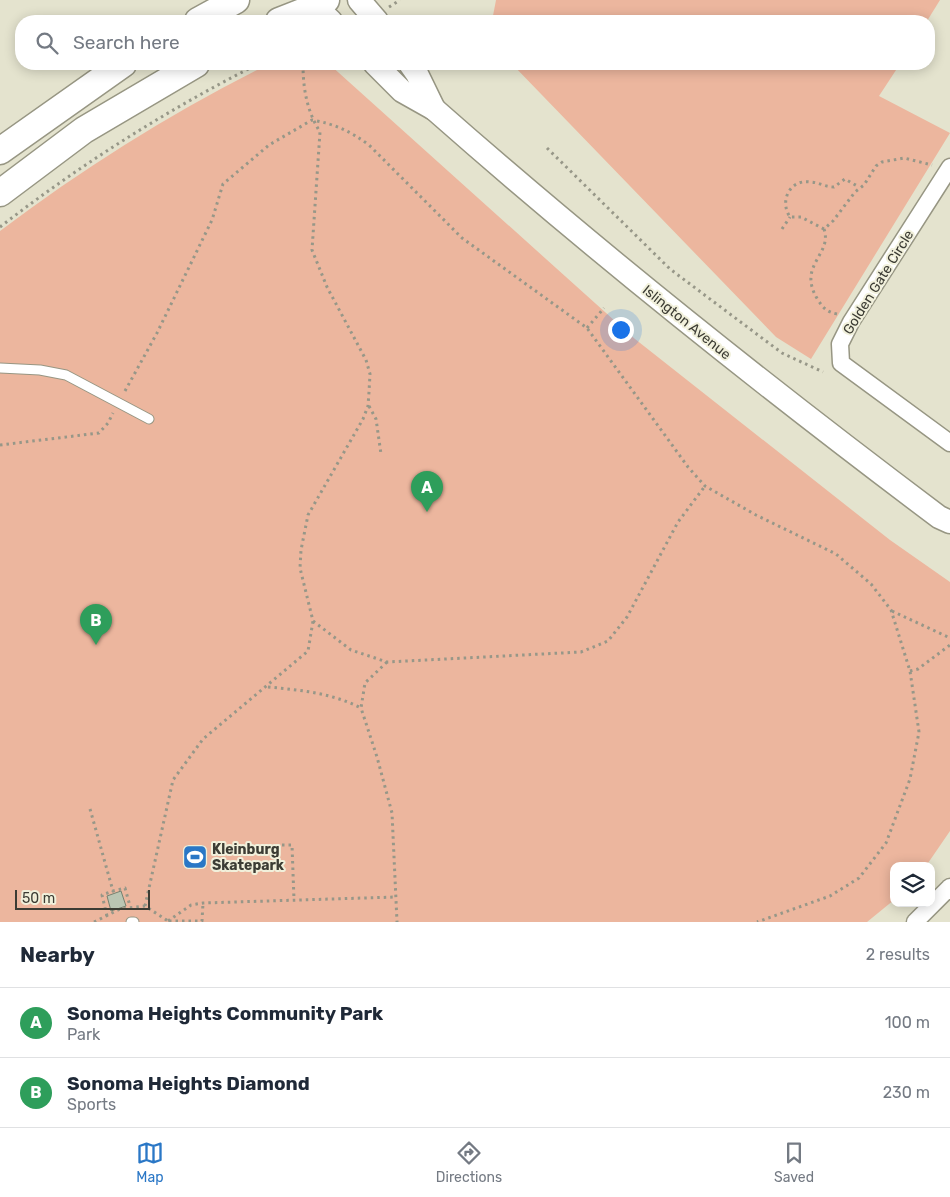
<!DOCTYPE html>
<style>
body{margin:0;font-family:Rubik,sans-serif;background:#f2f2f3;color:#1f2937}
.controls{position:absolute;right:15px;bottom:15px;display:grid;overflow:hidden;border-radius:10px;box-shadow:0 2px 12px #0003}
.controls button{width:45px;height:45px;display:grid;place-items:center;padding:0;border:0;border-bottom:1px solid #e0e1e3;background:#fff;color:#1f2937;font:25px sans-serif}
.scale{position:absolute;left:15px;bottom:12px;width:135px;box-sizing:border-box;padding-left:5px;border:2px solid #3c3c34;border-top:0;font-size:14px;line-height:18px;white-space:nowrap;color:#3c3c34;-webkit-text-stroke:4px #f1f0db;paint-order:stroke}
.you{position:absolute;left:620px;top:329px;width:18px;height:18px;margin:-12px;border:4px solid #fff;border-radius:50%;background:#1a73e8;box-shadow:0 0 0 8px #1a73e833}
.badge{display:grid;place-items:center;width:32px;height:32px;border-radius:50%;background:#2a77c6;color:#fff;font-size:16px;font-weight:700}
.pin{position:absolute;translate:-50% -41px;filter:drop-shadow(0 1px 2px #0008)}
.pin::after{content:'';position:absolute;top:26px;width:18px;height:15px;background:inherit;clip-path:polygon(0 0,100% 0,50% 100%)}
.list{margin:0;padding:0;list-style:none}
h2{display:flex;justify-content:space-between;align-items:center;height:65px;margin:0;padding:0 20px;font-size:21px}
h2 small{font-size:16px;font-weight:400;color:#747a83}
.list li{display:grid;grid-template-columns:32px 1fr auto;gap:15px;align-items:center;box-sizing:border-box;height:70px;padding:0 20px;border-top:1px solid #e0e1e3}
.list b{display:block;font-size:19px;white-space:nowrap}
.list p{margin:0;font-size:16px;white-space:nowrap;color:#747a83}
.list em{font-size:16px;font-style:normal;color:#747a83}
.icon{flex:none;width:28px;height:28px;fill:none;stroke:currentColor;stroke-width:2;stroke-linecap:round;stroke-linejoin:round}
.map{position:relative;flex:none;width:950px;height:922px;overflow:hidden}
.search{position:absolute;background:#fff;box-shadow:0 2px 12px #0003;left:15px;right:15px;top:15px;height:55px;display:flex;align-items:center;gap:12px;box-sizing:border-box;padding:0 18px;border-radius:20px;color:#747a83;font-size:19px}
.sheet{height:205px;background:#fff}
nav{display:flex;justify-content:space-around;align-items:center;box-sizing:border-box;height:70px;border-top:1px solid #e0e1e3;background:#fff;font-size:14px;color:#747a83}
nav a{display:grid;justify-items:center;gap:2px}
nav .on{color:#2a77c6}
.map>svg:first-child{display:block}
.green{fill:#ecb69e}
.building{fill:#bac5b3;stroke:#768170}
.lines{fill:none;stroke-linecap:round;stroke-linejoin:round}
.service-casing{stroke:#979683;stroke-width:11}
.minor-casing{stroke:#979683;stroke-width:19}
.secondary-casing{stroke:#979683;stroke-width:25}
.primary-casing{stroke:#979683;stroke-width:29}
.path{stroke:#979788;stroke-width:3;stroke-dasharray:2.5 4;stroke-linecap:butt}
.service{stroke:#fff;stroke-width:9}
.minor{stroke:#fff;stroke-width:16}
.secondary{stroke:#fff;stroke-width:22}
.primary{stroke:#fff;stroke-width:26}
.labels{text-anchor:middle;stroke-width:4;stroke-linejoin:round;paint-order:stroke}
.street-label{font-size:14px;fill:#3c3c34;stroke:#f1f0db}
.poi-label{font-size:14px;font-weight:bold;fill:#3c3c34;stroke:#f1f0db;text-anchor:start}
</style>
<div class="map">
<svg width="950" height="922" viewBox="0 0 950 922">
<rect width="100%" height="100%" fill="#e4e3ce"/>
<g class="green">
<path d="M496 0H940L927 21H492Z"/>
<path d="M269 64H329L635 339 890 540 950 582V831L926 866H894V900L867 922H0V231C85 167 174 111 269 64Z"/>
<path d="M512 64H900L879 96 950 133 811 359 776 337Z"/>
</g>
<path class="building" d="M121 891 126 906 111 911 107 896Z"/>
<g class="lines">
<defs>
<g id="service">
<path d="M0 368 40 370 66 375 149 419"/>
<path d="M131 922H134"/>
</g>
<g id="minor">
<path d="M950 167 851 322 840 344 841 363 950 443"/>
<path d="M915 922 950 887"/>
</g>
<g id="secondary">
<path d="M309 0 331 21"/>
<path d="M359 0 377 21"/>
<path d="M375 64 402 91 434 109C596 252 766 387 939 517L950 522"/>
<path d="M410 64 417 74 434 109"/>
</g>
<g id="primary">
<path d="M198 21 236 0"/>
<path d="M279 21 315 7 326 0"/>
<path d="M0 151 123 64"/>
<path d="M0 193 84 130 196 64"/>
</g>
</defs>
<use href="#service" class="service-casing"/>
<use href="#minor" class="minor-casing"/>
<use href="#secondary" class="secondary-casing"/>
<use href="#primary" class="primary-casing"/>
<g class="path">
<path d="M389 7 400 0"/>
<path d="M303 64C303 89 307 111 320 132L312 250 327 287 366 360 370 374 369 392 368 406 363 419 308 515 301 550 300 568 313 621 351 650 387 662 581 652 608 641 627 617 678 522 705 486"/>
<path d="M547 148 670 269 782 353 823 372"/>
<path d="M0 227C81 164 167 110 258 64"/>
<path d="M782 229 790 217"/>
<path d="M824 229 801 217H790C779 201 790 179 810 182 818 182 825 187 834 187L845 179 859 187"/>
<path d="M837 314C827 312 823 308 818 300 796 265 833 255 824 229L833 221 855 192 864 185 876 166 882 162 904 158 932 165"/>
<path d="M587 328 604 308"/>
<path d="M125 391 157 333 212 220 223 184 269 145 312 120C335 124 350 131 369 145L462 238 587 328 688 467 705 486 756 515 836 554 871 584 891 610 910 671 919 732 910 779 886 843 859 878 830 896 757 922"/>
<path d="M369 406 376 419 381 454"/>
<path d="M0 445 99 433 108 423 113 413"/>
<path d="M892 611 950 638"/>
<path d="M387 662 365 683 361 708 377 757 392 813 397 922"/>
<path d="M910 671 918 669 950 645"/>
<path d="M268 687C300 690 332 693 361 708"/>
<path d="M90 809 113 891 125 888 130 906"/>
<path d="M282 845H292L294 900"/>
<path d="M145 906 173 780 203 739 308 651 313 621"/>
<path d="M107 916 102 895 113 891"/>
<path d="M168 921 191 905 203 903 396 897"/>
<path d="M169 921H202L203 903"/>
<path d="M94 922 120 909 145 906 168 921"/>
</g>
<use href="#service" class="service"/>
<use href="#minor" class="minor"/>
<use href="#secondary" class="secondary"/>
<use href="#primary" class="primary"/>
</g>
<defs>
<symbol id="stadium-square" viewBox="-11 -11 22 22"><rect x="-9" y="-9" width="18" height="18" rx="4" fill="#2a77c6" stroke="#f1f0db"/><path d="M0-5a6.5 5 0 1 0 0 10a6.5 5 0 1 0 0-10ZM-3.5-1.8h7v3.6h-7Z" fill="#fff"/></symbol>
</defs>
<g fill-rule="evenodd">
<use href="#stadium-square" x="181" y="843" width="28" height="28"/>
</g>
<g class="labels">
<g class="street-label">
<text transform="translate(878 282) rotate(-58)" y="5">Golden Gate Circle</text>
<text transform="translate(687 322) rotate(39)" y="5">Islington Avenue</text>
</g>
<g class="poi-label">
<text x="212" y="854">Kleinburg<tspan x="212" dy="16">Skatepark</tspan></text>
</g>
</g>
</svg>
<div class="controls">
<button><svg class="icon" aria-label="layers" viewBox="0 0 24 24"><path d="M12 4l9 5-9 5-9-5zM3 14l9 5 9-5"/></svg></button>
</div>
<div class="scale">50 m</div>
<div class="you"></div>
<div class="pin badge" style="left:427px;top:512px;background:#2e9e5b">A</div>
<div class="pin badge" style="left:96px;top:645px;background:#2e9e5b">B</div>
<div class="search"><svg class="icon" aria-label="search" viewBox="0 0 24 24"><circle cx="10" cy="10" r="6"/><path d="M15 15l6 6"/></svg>Search here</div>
</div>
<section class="sheet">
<h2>Nearby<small>2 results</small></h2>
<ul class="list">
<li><span class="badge" style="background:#2e9e5b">A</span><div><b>Sonoma Heights Community Park</b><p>Park</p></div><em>100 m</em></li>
<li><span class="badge" style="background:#2e9e5b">B</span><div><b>Sonoma Heights Diamond</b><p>Sports</p></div><em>230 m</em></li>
</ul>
</section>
<nav>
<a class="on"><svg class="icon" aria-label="map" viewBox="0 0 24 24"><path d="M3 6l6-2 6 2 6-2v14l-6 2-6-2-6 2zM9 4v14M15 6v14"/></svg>Map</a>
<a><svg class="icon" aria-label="directions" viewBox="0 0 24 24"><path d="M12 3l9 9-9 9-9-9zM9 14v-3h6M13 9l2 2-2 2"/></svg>Directions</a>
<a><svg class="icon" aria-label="saved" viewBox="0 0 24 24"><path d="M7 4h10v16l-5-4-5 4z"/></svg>Saved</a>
</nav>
